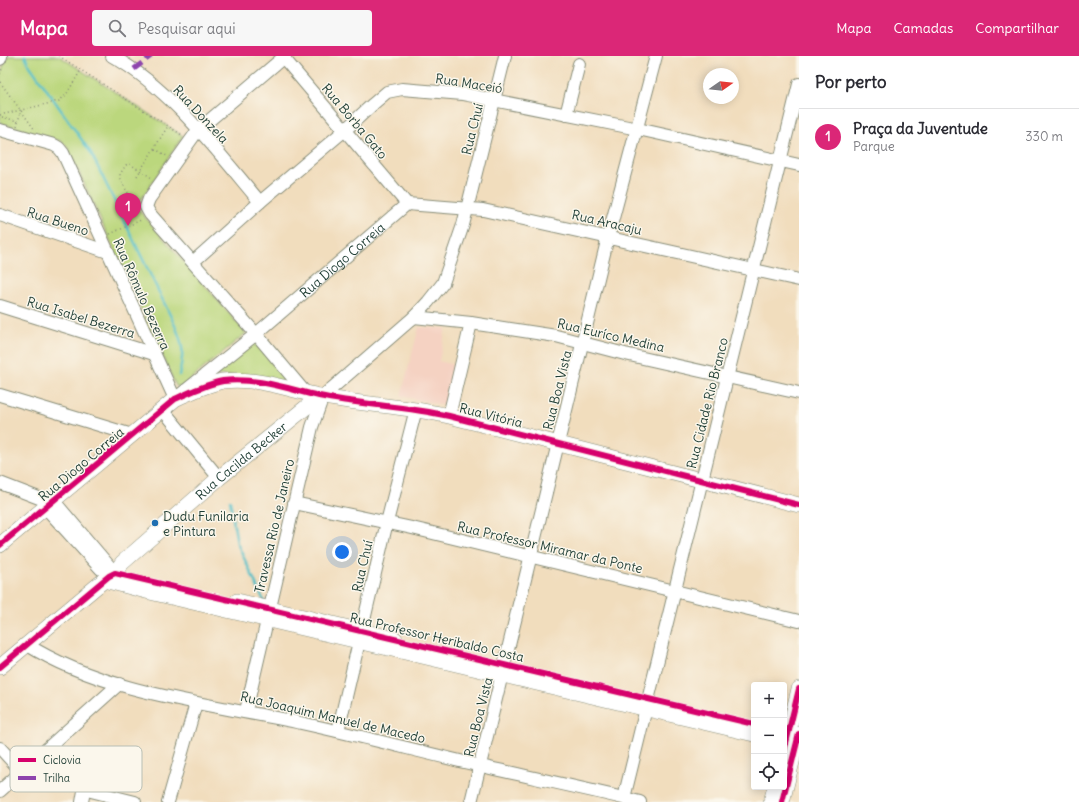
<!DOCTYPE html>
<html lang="pt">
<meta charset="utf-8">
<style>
body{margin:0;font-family:Delius,sans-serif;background:#f7f7f7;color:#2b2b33}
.controls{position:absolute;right:12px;bottom:12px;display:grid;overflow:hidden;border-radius:4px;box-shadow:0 2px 10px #0003}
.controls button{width:36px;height:36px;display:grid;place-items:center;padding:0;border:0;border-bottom:1px solid #e1e1e2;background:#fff;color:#2b2b33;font:20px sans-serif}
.compass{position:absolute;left:703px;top:12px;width:36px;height:36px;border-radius:50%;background:#fff;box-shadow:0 2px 10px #0003;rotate:76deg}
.you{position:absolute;left:342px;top:496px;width:14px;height:14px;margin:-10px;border:3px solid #fff;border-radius:50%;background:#1a73e8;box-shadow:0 0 0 6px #1a73e833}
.badge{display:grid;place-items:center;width:26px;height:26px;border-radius:50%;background:#db2777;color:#fff;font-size:13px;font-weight:700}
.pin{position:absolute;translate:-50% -33px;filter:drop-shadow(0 1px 2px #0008)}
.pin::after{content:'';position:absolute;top:21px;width:14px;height:12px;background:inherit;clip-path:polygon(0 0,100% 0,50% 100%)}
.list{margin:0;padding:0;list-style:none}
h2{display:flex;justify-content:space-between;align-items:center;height:52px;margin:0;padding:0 16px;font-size:17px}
h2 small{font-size:13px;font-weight:400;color:#7c7c81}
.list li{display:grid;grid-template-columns:26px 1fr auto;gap:12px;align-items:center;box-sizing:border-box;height:56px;padding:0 16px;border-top:1px solid #e1e1e2}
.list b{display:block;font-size:15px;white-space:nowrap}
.list p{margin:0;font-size:13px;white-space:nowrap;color:#7c7c81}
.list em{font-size:13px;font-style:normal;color:#7c7c81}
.icon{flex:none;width:22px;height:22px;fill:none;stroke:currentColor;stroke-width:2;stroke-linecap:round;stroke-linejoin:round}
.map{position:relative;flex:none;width:799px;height:746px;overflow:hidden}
header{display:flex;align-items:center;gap:24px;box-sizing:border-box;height:56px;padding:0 20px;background:#db2777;color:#fff}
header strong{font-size:19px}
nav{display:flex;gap:22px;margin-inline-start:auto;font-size:14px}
.search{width:280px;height:36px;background:#f7f7f7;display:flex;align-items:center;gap:10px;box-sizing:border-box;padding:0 14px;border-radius:4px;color:#7c7c81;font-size:15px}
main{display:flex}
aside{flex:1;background:#fff}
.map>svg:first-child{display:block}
.built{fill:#f5d2c2}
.green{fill:#bbd77d;stroke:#6d8a58}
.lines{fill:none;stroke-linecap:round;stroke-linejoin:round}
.stream{stroke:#50bec6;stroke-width:2.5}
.minor-casing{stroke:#888d78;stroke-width:14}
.major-casing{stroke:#888d78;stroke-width:16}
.path{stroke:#888d78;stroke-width:1.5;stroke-dasharray:1 3;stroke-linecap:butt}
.minor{stroke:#fff;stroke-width:12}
.major{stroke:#fff;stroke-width:15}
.quiet{stroke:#8e44ad;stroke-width:5;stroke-dasharray:10 5;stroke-linecap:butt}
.cycleway-casing{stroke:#fbf7ec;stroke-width:8}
.cycleway{stroke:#d6006c;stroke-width:6}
.poi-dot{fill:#1f6fb2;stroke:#fbf7ec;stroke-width:1.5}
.labels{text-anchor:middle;stroke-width:3;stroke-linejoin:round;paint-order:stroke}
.street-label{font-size:13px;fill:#1f3d34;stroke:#fbf7ec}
.poi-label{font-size:13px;fill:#1f3d34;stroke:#fbf7ec;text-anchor:start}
.key{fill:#fbf7ec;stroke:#b9bfb5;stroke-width:1}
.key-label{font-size:11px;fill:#1f3d34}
</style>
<header>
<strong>Mapa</strong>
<div class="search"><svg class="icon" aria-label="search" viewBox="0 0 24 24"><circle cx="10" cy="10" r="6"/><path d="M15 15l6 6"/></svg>Pesquisar aqui</div>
<nav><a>Mapa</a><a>Camadas</a><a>Compartilhar</a></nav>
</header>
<main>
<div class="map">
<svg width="799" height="746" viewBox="0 0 799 746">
<rect width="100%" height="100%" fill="#fbf7ec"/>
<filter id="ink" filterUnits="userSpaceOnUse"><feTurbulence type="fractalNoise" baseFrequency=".025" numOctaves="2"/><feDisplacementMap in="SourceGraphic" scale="8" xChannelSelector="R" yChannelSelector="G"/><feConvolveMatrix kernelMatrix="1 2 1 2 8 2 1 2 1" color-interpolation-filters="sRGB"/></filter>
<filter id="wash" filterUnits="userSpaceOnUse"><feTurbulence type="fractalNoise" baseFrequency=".012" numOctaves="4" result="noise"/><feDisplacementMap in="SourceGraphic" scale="16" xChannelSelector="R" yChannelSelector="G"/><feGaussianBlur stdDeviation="0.9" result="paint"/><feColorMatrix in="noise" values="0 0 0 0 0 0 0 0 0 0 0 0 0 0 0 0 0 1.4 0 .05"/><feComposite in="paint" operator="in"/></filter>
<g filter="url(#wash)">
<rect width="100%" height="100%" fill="#f1ddbd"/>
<path class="built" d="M419 271 446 272 439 305 457 310 445 350 401 340Z"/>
<g class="green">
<path d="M8 0H59L183 80 136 151 246 277 181 331 176 330 68 92 61 85 0 67V18Z"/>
<path d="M254 286H256L286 325 215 319Z"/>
</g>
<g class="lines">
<g class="stream">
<path d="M25 0 28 7 91 97 172 263C183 286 185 295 179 319"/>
<path d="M230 445 237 487 264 545"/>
</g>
</g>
</g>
<g filter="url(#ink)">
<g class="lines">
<defs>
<g id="minor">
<path d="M112 0C171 33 217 95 260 146"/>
<path d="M282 0 407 148"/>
<path d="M285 0 198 74 149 143 146 151 150 158 256 278 304 335"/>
<path d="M0 3 1 0"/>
<path d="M566 59 579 8"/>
<path id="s1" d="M0 74 54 89 59 92 63 97 175 343 256 278 407 148"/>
<path d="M407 148 483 154 799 224"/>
<path d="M0 159 108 196"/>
<path d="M193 206 260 146 345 74 373 48 387 36 402 33 463 38 638 73 799 109"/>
<path d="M0 250 154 298"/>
<path d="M414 261 471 267 556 280 625 298 799 337"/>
<path d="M0 339 132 379"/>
<path d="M163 354 219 422"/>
<path d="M449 360 471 267"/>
<path d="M0 427 44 444H53L115 517"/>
<path d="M44 444 45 451 101 513 115 517"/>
<path d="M294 447 412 472 799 565"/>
<path d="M26 588C105 638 211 648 301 667 361 680 421 696 481 710 534 722 587 733 640 746"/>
<path d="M246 655 312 371 323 340 414 261 428 246 443 227 463 169 505 0"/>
<path d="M338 675 387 466 416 353"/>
<path d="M0 692 22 716"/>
<path d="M0 735 119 628"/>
<path d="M624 742 799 28"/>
<path d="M82 746 84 735 87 734 135 746"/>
<path d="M168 746 196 647"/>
<path d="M471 746 608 181 656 0"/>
</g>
<g id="major">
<path d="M0 489 175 343C191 336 206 328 223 325 256 321 288 333 319 340 362 349 406 350 449 360L799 449"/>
<path d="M104 524 150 536 754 678"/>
<path d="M237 545 395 583"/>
<path id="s2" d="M0 611 109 520 115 517 122 507 219 422 320 340"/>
<path d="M784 695 799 633"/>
<path d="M771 746 775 731"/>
<path d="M782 746 799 678"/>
</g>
</defs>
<use href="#minor" class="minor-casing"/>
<use href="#major" class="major-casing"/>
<g class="path">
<path d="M59 0 182 79"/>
<path d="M0 18 2 13"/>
<path d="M0 26 35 74"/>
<path d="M0 59 59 45 66 39 81 14"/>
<path d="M2 61 18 65"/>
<path d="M17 70 21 54"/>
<path d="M155 93 167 100"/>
<path d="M137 120 168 70"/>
<path d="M136 151 120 123V118L126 109 130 108 152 122"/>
<path d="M110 178 141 164"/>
</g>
<use href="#minor" class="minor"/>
<use href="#major" class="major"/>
<path class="quiet" d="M134 13 151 0"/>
<defs>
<g id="cycleway">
<path d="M0 489 175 343C191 336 206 328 223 325 256 321 288 333 319 340 362 349 406 350 449 360L799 449"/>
<path d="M0 611 109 520 115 517 754 668"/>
<path d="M784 695 799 633"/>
<path d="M782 746 799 678"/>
</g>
</defs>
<use href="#cycleway" class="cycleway-casing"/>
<use href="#cycleway" class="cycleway"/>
</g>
</g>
<circle class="poi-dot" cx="155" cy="467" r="4"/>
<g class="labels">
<g class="street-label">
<text transform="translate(469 27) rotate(9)" y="5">Rua Maceió</text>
<text transform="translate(201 58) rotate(47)" y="5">Rua Donzela</text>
<text transform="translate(355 65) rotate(50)" y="5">Rua Borba Gato</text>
<text transform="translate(472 73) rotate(-76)" y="5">Rua Chuí</text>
<text transform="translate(58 165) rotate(18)" y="5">Rua Bueno</text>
<text transform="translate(607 166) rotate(13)" y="5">Rua Aracaju</text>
<text dy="5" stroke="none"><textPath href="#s1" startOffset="556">Rua Diogo Correia</textPath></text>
<text transform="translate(142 238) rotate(66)" y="5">Rua Rômulo Bezerra</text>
<text transform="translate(81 261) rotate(17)" y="5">Rua Isabel Bezerra</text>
<text transform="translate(611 279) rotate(13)" y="5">Rua Euríco Medina</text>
<text transform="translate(557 334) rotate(-76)" y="5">Rua Boa Vista</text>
<text transform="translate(707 347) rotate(-76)" y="5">Rua Cidade Rio Branco</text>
<text transform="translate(491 359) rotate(14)" y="5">Rua Vitória</text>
<text dy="5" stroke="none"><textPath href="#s2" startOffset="318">Rua Cacilda Becker</textPath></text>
<text transform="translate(81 408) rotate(-40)" y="5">Rua Diogo Correia</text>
<text transform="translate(274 470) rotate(-77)" y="5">Travessa Rio de Janeiro</text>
<text transform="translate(550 491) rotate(13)" y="5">Rua Professor Miramar da Ponte</text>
<text transform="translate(362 510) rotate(-77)" y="5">Rua Chuí</text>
<text transform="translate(437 581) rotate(13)" y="5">Rua Professor Heribaldo Costa</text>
<text transform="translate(333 661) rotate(13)" y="5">Rua Joaquim Manuel de Macedo</text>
<text transform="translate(478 661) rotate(-76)" y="5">Rua Boa Vista</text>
</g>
<g class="poi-label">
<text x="163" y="465">Dudu Funilaria<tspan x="163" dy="15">e Pintura</tspan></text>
</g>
</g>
<rect x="10" y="690" width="132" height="46" rx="6" class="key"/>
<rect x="18" y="702" width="18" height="4" fill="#d6006c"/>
<rect x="18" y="720" width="18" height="4" fill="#8e44ad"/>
<g class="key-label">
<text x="43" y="708">Ciclovia</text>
<text x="43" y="726">Trilha</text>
</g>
</svg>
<div class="controls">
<button>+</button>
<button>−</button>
<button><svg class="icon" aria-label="locate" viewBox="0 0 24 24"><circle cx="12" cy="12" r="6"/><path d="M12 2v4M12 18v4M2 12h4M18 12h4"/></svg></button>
</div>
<svg class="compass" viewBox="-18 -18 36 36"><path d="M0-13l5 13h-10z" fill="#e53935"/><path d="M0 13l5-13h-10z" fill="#7c7c81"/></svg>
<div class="you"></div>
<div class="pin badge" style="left:128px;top:170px">1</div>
</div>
<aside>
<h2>Por perto<small></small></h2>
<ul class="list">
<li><span class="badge">1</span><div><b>Praça da Juventude</b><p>Parque</p></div><em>330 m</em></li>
</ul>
</aside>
</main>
